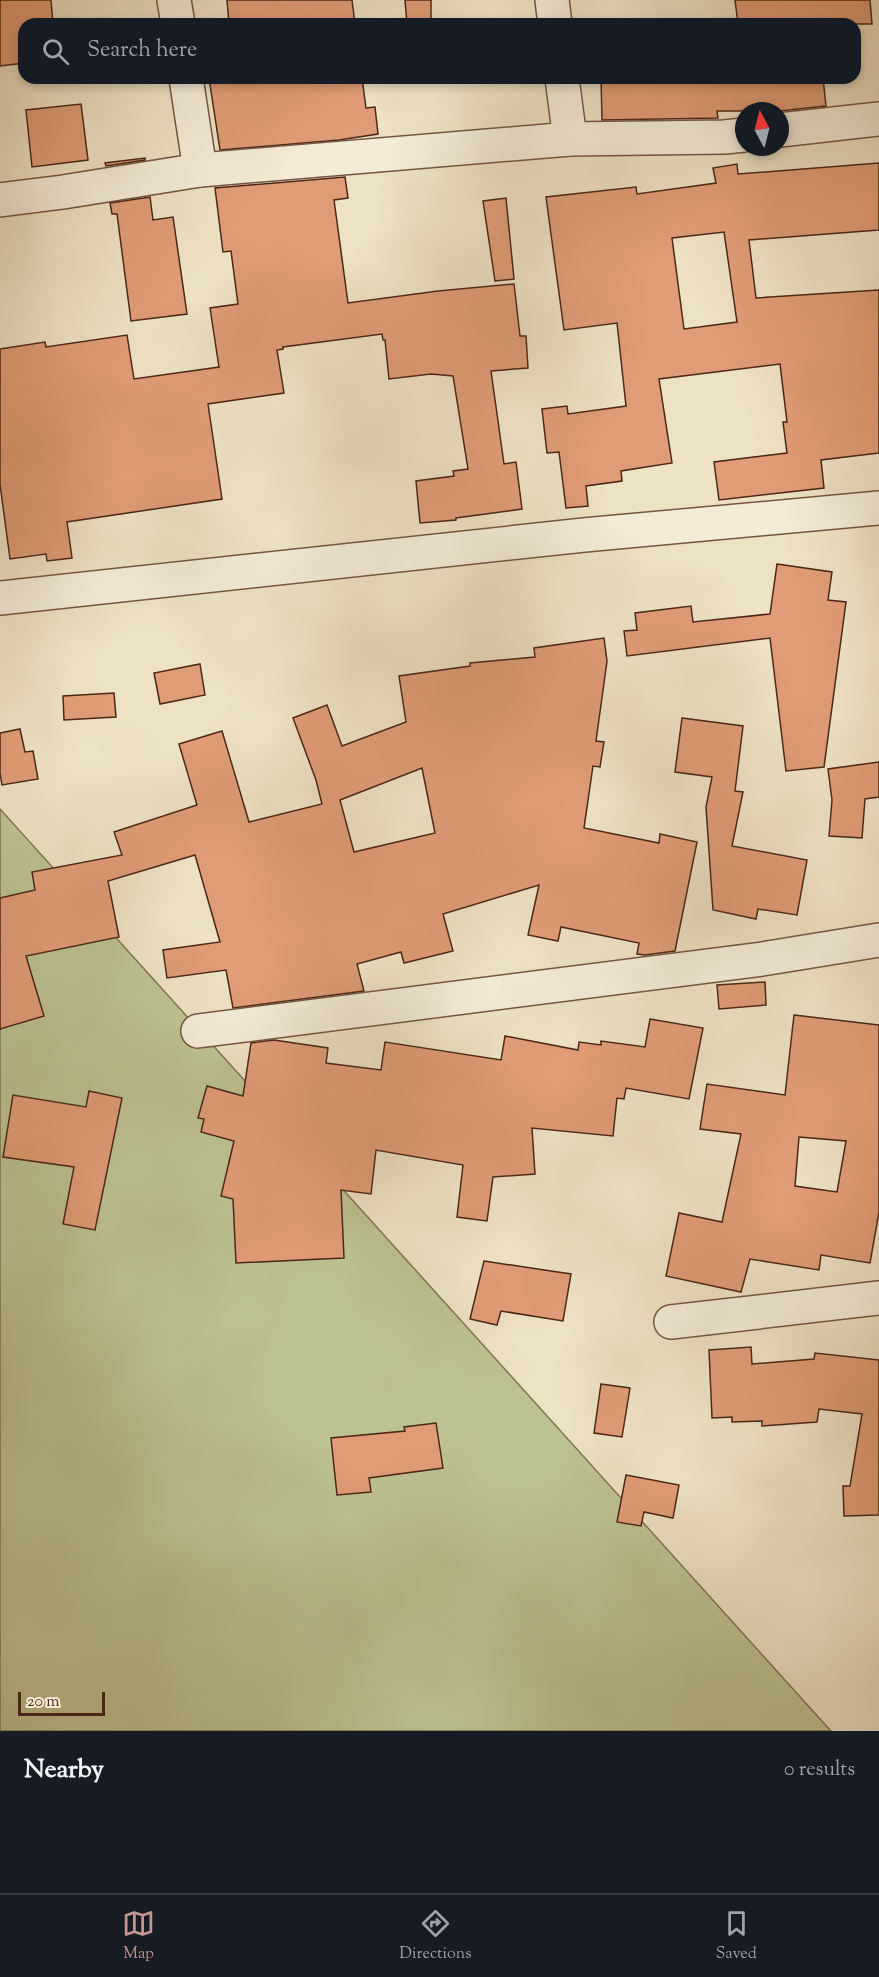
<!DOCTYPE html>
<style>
body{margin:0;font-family:"Sorts Mill Goudy",serif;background:#20242c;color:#f1f3f6}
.compass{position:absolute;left:735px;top:102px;width:54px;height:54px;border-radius:50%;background:#171b24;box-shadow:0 3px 9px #0003;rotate:353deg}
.scale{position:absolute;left:18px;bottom:15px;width:87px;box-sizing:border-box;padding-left:6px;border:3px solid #4b2717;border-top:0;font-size:16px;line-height:21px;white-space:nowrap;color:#4b2717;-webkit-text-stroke:4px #f4ecd9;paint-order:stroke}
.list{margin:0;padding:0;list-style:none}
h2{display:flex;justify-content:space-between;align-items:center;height:78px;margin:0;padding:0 24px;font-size:26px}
h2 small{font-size:20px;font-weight:400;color:#9ea1a6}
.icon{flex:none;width:33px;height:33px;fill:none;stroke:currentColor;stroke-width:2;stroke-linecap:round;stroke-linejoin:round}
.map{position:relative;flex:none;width:879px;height:1731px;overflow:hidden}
.search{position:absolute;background:#171b24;box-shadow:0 3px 9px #0003;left:18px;right:18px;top:18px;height:66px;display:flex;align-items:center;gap:15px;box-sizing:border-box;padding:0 21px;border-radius:18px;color:#9ea1a6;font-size:22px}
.sheet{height:162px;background:#171b24}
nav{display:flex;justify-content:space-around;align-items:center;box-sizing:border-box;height:84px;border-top:2px solid #363941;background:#171b24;font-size:16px;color:#9ea1a6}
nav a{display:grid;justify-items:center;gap:3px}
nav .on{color:#c59692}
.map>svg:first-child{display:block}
.green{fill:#bdc291;stroke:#847454;stroke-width:1.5}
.building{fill:#e09c76;stroke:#4b2717;stroke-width:1.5;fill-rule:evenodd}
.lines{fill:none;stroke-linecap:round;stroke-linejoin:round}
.minor-casing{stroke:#745642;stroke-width:36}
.minor{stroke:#f4ecd9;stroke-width:33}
</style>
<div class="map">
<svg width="879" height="1731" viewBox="0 0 879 1731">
<rect width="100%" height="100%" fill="#eee2c5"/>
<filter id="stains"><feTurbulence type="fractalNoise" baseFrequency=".00333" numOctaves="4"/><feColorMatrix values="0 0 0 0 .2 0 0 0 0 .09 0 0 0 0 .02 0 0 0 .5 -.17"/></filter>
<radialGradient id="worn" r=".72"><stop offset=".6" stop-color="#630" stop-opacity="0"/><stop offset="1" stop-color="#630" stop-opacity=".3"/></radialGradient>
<path class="green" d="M0 809 830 1730 831 1731H0Z"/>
<g class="building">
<path d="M0 0H51L53 24H24V63L0 66Z"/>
<path d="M227 0H352L355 24H229Z"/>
<path d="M405 0H431V24H407Z"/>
<path d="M735 0H870L872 24H738Z"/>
<path d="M209 78H362L366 108 375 107 378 134 339 140 220 150Z"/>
<path d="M601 78H735L736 80 762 78H823L826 106 780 111H717L718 118 602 120Z"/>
<path d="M81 104 88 160 32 167 26 110Z"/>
<path d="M145 158V160L106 166 105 163Z"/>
<path d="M879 163V230L749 240 756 298 879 290V453L821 460 824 488 719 500 714 462 787 453 783 422H787L780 364 659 379 672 463 621 471 622 481 586 486 588 506 566 508 559 452 547 453 542 409 567 406 568 414 626 406 617 323 564 330 546 197 636 187 637 194 716 183 713 168 737 164 738 174ZM724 232 737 322 684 329 672 238Z"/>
<path d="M345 177 348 198 334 200 348 303 438 291 514 284 520 336H526L528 368 491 371 504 464 516 462 522 509 456 518V520L420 523 416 481 454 476 453 471 468 469 453 376 431 374 389 379 385 340H383L382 334 283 347V349L277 350 284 393 208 404 222 499 67 522 72 558 47 561 46 554 10 559 0 484V349L45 342 46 347 127 335 134 379 219 367 210 308 238 304 231 251 223 252 215 188Z"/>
<path d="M150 197 153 220 173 217 187 314 131 321 117 214H112L110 203Z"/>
<path d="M506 198 514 279 495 281 483 201Z"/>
<path d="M777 564 832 572 828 600 846 602 824 767 786 771 770 638 627 656 624 631 637 630 635 613 691 606 693 622 770 614Z"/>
<path d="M604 638 607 661 596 741 604 742 600 767 593 766 584 828 659 843 660 834 697 842 675 951 645 955 637 954 639 943 561 927 558 941 528 935 539 885 443 914 453 951 404 963 401 952 357 964 364 991 233 1008 226 970 167 978 163 950 220 942 195 855 108 881 119 937 26 956 44 1016 0 1029V898L35 890 32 872 122 855 114 832 197 805 179 744 222 731 249 822 322 804 316 780 293 718 327 705 342 746 406 722 399 676 470 666V663L535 657 534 648ZM422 768 435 833 354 852 340 800Z"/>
<path d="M200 664 205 695 160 704 154 673Z"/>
<path d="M114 693 116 717 64 720 63 696Z"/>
<path d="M682 718 743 726 735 791 743 792 732 846 807 860 797 915 758 909 756 919 713 910 706 807 712 777 675 772Z"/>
<path d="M20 729 25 752 33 751 38 779 2 785 0 773V733Z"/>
<path d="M879 762V797L865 799 862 838 829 836 832 800 828 769Z"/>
<path d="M765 982 766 1005 719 1009 717 985Z"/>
<path d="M794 1015 879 1025V1212L870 1263 821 1255 819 1270 750 1259 741 1292 666 1276 679 1213 722 1222 741 1134 700 1129 707 1084 785 1095ZM799 1137 846 1141 837 1192 795 1186Z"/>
<path d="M650 1019 703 1028 689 1099 626 1088 624 1099 617 1098 613 1136 532 1128 535 1174 493 1177 487 1221 457 1217 463 1165 376 1150 371 1194 341 1190 344 1258 236 1263 233 1199 221 1196 234 1141 201 1132 204 1119 198 1118 207 1086 243 1096 251 1043 274 1040 328 1048 326 1063 381 1070 385 1042 501 1060 505 1036 578 1050 579 1042 601 1045V1041L645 1047Z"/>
<path d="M89 1091 122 1098 95 1230 63 1224 74 1167 3 1157 13 1095 86 1107Z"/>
<path d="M484 1261 571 1274 563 1321 501 1311 497 1325 470 1319Z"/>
<path d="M751 1347 752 1364 814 1359 815 1353 879 1360V1515L844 1516 843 1486H850L862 1414 819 1409 817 1422 762 1426V1421L732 1422V1417L712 1418 709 1350Z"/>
<path d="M601 1384 630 1388 622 1437 594 1433Z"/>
<path d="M436 1423 443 1468 369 1478 371 1492 337 1495 331 1438 405 1431 404 1427Z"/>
<path d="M626 1475 679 1485 673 1518 644 1512 641 1526 617 1522Z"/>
</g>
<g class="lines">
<defs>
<g id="minor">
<path d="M174 0 178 24"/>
<path d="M552 0 555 24"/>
<path d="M186 78 200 170"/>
<path d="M562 78 570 139"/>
<path d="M780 130 879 119"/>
<path d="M0 200 63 192 200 170 570 139 724 137 744 135"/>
<path d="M0 598 584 535 879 508"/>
<path d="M198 1031 762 959 879 940"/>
<path d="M671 1322 879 1298"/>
</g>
</defs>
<use href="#minor" class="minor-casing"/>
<use href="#minor" class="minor"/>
</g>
<rect width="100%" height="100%" filter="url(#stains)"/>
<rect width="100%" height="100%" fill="url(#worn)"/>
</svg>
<svg class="compass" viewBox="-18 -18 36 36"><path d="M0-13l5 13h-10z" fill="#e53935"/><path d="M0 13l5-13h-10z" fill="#9ea1a6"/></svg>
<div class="scale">20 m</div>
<div class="search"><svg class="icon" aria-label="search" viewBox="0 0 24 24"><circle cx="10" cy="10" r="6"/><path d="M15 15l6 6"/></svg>Search here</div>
</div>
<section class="sheet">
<h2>Nearby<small>0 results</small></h2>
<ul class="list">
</ul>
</section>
<nav>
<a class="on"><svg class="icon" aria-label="map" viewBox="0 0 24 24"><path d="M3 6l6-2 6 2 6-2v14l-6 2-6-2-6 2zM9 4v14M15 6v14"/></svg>Map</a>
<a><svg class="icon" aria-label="directions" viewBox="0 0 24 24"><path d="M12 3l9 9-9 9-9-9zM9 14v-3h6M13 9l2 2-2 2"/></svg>Directions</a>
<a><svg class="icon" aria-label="saved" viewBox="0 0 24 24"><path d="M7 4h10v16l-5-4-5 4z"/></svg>Saved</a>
</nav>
